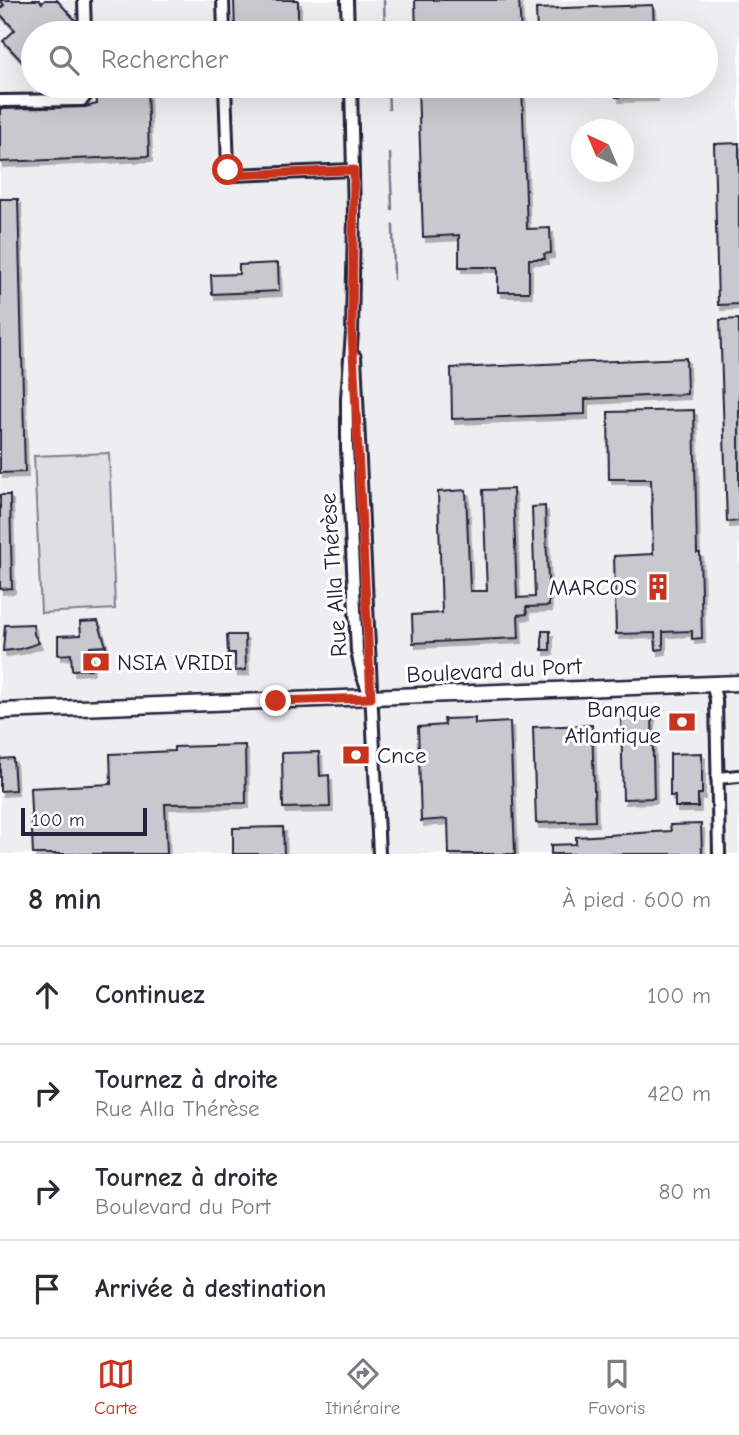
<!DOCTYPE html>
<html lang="fr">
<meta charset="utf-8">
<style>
body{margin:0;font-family:"Comic Neue",sans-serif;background:#f2f2f3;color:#2b2b33}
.compass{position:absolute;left:571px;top:119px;width:63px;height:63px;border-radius:50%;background:#fff;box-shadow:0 7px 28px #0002;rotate:316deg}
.scale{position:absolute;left:21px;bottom:18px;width:126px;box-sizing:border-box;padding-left:7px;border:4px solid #22223b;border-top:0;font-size:19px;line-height:24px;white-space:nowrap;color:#22223b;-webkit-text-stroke:5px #fff;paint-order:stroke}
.stop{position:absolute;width:21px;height:21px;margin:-16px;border:5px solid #c8321e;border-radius:50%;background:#fff}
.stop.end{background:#c8321e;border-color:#fff;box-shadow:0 2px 7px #0008}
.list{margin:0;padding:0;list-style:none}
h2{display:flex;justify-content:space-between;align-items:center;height:91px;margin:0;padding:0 28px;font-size:30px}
h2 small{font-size:23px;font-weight:400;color:#7c7c81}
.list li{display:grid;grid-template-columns:46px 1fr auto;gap:21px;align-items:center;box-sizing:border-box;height:98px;padding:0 28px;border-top:2px solid #e1e1e2}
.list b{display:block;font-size:26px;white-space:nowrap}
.list p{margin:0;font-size:23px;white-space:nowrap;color:#7c7c81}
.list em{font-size:23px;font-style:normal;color:#7c7c81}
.icon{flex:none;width:38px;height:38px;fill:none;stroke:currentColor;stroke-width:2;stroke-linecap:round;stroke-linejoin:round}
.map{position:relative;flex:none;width:739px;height:854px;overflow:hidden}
.search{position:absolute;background:#fff;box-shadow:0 7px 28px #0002;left:21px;right:21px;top:21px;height:77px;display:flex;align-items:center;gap:18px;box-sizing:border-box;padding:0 24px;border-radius:38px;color:#7c7c81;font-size:26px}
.sheet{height:483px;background:#fff}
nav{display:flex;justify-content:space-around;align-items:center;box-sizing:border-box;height:98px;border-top:2px solid #e1e1e2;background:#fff;font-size:19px;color:#7c7c81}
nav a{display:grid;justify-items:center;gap:4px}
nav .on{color:#c8321e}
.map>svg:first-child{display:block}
.built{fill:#eeeef1;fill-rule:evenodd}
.green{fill:#dfdfe2;stroke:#80808e;stroke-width:2}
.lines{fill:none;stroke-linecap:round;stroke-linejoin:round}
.stream{stroke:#7a7a88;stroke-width:2.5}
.building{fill:#c8c8cf;stroke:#22223b;stroke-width:2;filter:url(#shadow)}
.minor-casing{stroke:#22223b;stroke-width:16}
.major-casing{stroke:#22223b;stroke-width:19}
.minor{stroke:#fff;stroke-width:10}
.major{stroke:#fff;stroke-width:14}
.route{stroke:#c8321e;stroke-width:9}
.labels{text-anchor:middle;stroke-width:6;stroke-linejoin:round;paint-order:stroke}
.street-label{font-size:23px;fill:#22223b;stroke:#fff}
.poi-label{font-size:23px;fill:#22223b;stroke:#fff;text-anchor:end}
</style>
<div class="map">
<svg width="739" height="854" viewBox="0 0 739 854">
<defs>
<filter id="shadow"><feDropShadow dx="3" dy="5" stdDeviation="0" flood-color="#0004"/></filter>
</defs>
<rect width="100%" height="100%" fill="#fff"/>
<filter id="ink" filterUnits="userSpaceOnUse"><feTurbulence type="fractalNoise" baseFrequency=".0143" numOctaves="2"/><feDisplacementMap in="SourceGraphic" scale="14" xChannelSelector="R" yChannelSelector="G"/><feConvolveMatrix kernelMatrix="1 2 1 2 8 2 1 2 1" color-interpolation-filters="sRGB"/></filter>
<g filter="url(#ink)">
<path class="built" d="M0 0H739V854H0ZM33 33H706V86H33ZM582 130H624V172H582Z"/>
<path class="green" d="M109 453 115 609 41 613 34 456Z"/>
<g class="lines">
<g class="stream">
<path d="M384 0 385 33"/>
<path d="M388 86 389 109"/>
<path d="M390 154 392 209"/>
<path d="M393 225 394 279"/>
</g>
</g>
<g class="building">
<path d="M0 0H39L42 3 45 0H57L77 22 65 33H33V65L29 69 3 41 15 30 0 14V9L4 5Z"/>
<path d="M234 0H298V33H235Z"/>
<path d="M415 0H519L521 33H416Z"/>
<path d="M653 5 654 33H537L536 9Z"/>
<path d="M96 86H147L149 156 0 162V109L85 107 97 104Z"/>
<path d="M418 86H522L527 229 550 228 551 253 544 254 545 259H529V292H498V267H459V235L423 237Z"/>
<path d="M616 86H655V96L616 97Z"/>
<path d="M739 143V304L718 305 714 144Z"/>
<path d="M0 199H18L25 472 0 473Z"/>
<path d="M278 263 279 291 212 294 211 275 239 274V265Z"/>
<path d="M739 319V521L727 522 720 320Z"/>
<path d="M686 358 687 394 585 399V414L452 419 451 368Z"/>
<path d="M694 410 697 553H700L702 638 692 639V631L663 632V649L656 650 655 633 616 634 614 556 653 554 651 479H609L608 412Z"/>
<path d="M513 489 517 598 535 597 532 507 545 506 549 606 526 607 527 614 518 615 519 638 413 643 412 615 442 613 438 492 466 490 470 591H487L483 490Z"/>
<path d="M0 495H10L12 588 0 589Z"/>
<path d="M98 621 106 646 90 647 91 669 72 670 71 654 58 655V636L81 635 80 622Z"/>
<path d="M33 624 34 634 39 643 20 649 3 651 5 625Z"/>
<rect x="542" y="631" width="8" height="19"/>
<path d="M227 635H245L246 670 235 671V653H228Z"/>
<path d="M652 713 654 798 623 799 621 714Z"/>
<path d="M475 718V724L510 722 515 854H449L448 819 421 821 418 727 445 725 444 719Z"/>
<path d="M592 725 595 821 536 823 533 727Z"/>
<path d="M245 745 246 803 165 804 167 854H33L30 788 111 784 110 754 174 751V747Z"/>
<path d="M319 752 320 776 329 775 330 807 283 808 282 753Z"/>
<path d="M702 753V794H698V807H675V796H670V754Z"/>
<path d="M13 758 15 790 0 791V759Z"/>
<path d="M701 824 702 854H551V845L576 844V837L671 831 670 825Z"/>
<path d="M283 827 284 854H233V828Z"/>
</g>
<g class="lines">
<defs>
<g id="minor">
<path d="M84 0 85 33"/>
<path d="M223 0 224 33"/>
<path d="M347 0 348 33"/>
<path d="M225 86 228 167 230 173 234 175 353 170"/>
<path d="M351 86 354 216 352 333 347 398V447L357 651 362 674 371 698"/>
<path d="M0 101 82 100 88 93V86"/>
<path d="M355 357 379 854"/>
<path d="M712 684 716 699 719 854"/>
<path d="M717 778 739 776"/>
</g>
<path id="major" d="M0 711 739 683"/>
</defs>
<use href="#minor" class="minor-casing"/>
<use href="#major" class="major-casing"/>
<use href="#minor" class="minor"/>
<use href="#major" class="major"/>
</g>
</g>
<g class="lines" filter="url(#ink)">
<path class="route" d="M228 170 234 175 354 170 352 333 371 698 276 701"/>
</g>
<defs>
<symbol id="building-bare" viewBox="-9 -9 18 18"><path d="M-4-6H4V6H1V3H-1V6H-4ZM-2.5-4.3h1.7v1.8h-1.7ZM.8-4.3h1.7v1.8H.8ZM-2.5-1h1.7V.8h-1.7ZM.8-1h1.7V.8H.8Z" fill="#c8321e" stroke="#fff" stroke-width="2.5" paint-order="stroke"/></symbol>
<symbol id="bank-bare" viewBox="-9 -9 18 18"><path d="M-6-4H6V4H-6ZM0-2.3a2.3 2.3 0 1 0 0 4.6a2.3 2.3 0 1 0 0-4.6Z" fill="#c8321e" stroke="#fff" stroke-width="2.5" paint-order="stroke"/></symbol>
</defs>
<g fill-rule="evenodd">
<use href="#building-bare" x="639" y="568" width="38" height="38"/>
<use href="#bank-bare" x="77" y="643" width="38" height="38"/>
<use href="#bank-bare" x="663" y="703" width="38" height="38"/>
<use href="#bank-bare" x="337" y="736" width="38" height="38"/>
</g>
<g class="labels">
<g class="street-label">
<text transform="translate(333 575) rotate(-94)" y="8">Rue Alla Thérèse</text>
<text transform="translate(494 670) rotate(-3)" y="8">Boulevard du Port</text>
</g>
<g class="poi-label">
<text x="637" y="595">MARCOS</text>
<text x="117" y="670" text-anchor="start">NSIA VRIDI</text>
<text x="661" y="717">Banque<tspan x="661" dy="26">Atlantique</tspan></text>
<text x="377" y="763" text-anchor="start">Cnce</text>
</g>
</g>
</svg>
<svg class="compass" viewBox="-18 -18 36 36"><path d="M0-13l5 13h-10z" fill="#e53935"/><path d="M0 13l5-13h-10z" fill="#7c7c81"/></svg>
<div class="scale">100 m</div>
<div class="stop" style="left:228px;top:170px"></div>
<div class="stop end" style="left:276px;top:701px"></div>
<div class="search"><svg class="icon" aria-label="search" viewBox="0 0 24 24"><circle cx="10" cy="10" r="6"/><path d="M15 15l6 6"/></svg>Rechercher</div>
</div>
<section class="sheet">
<h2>8 min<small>À pied · 600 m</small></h2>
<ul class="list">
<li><svg class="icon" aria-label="ahead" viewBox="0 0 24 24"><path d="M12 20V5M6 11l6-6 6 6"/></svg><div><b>Continuez</b></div><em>100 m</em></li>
<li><svg class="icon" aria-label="right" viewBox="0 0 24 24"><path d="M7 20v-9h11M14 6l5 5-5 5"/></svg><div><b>Tournez à droite</b><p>Rue Alla Thérèse</p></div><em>420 m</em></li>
<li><svg class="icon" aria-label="right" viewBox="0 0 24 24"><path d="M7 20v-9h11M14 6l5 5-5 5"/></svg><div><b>Tournez à droite</b><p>Boulevard du Port</p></div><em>80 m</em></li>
<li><svg class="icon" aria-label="arrive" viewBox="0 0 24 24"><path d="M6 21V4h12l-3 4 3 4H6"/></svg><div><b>Arrivée à destination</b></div></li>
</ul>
</section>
<nav>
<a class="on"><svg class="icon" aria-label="map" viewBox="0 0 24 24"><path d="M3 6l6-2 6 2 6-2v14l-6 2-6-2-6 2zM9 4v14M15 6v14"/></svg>Carte</a>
<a><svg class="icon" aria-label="directions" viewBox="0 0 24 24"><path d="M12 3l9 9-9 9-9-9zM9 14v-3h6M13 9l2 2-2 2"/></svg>Itinéraire</a>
<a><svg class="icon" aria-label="saved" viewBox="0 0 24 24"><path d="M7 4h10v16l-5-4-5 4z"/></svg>Favoris</a>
</nav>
